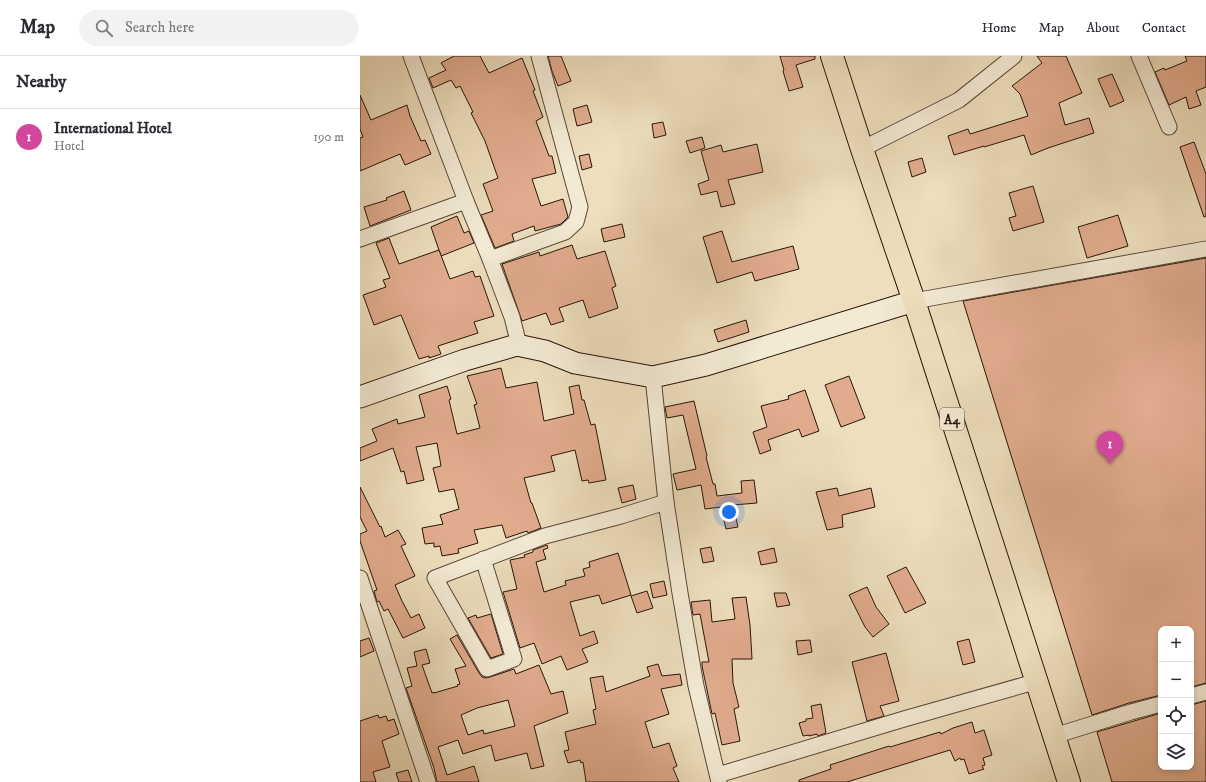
<!DOCTYPE html>
<meta charset="utf-8">
<style>
body{margin:0;font-family:"IM FELL DW Pica",serif;background:#f2f2f3;color:#2b2b33}
.controls{position:absolute;right:12px;bottom:12px;display:grid;overflow:hidden;border-radius:8px;box-shadow:0 2px 6px #0003}
.controls button{width:36px;height:36px;display:grid;place-items:center;padding:0;border:0;border-bottom:1px solid #e1e1e2;background:#fff;color:#2b2b33;font:20px sans-serif}
.you{position:absolute;left:369px;top:456px;width:14px;height:14px;margin:-10px;border:3px solid #fff;border-radius:50%;background:#1a73e8;box-shadow:0 0 0 6px #1a73e833}
.badge{display:grid;place-items:center;width:26px;height:26px;border-radius:50%;background:#8f2418;color:#fff;font-size:13px;font-weight:700}
.pin{position:absolute;translate:-50% -33px;filter:drop-shadow(0 1px 2px #0008)}
.pin::after{content:'';position:absolute;top:21px;width:14px;height:12px;background:inherit;clip-path:polygon(0 0,100% 0,50% 100%)}
.list{margin:0;padding:0;list-style:none}
h2{display:flex;justify-content:space-between;align-items:center;height:52px;margin:0;padding:0 16px;font-size:17px}
h2 small{font-size:13px;font-weight:400;color:#7c7c81}
.list li{display:grid;grid-template-columns:26px 1fr auto;gap:12px;align-items:center;box-sizing:border-box;height:56px;padding:0 16px;border-top:1px solid #e1e1e2}
.list b{display:block;font-size:15px;white-space:nowrap}
.list p{margin:0;font-size:13px;white-space:nowrap;color:#7c7c81}
.list em{font-size:13px;font-style:normal;color:#7c7c81}
.icon{flex:none;width:22px;height:22px;fill:none;stroke:currentColor;stroke-width:2;stroke-linecap:round;stroke-linejoin:round}
.map{position:relative;flex:none;width:846px;height:726px;overflow:hidden}
header{display:flex;align-items:center;gap:24px;box-sizing:border-box;height:56px;padding:0 20px;background:#fff;border-bottom:1px solid #e1e1e2}
header strong{font-size:19px}
nav{display:flex;gap:22px;margin-inline-start:auto;font-size:14px}
.search{width:280px;height:36px;background:#f2f2f3;display:flex;align-items:center;gap:10px;box-sizing:border-box;padding:0 14px;border-radius:22px;color:#7c7c81;font-size:15px}
main{display:flex}
aside{flex:1;background:#fff}
.map>svg:first-child{display:block}
.building{fill:#e1ac8e;stroke:#281509;fill-rule:evenodd}
.lines{fill:none;stroke-linecap:round;stroke-linejoin:round}
.street-casing{stroke:#594736;stroke-width:17}
.secondary-casing{stroke:#281509;stroke-width:23}
.highway-casing{stroke:#281509;stroke-width:24}
.street{stroke:#f3ead4;stroke-width:15}
.secondary{stroke:#f3ead4;stroke-width:21}
.highway{stroke:#eddebd;stroke-width:22}
.labels{text-anchor:middle;stroke-width:3;stroke-linejoin:round;paint-order:stroke}
.shield{fill:#f3ead4;stroke:#655546;stroke-width:1}
.shield-label{font-size:13px;font-weight:bold;fill:#281509}
</style>
<header>
<strong>Map</strong>
<div class="search"><svg class="icon" aria-label="search" viewBox="0 0 24 24"><circle cx="10" cy="10" r="6"/><path d="M15 15l6 6"/></svg>Search here</div>
<nav><a>Home</a><a>Map</a><a>About</a><a>Contact</a></nav>
</header>
<main>
<aside>
<h2>Nearby<small></small></h2>
<ul class="list">
<li><span class="badge" style="background:#d1479c">1</span><div><b>International Hotel</b><p>Hotel</p></div><em>190 m</em></li>
</ul>
</aside>
<div class="map">
<svg width="846" height="726" viewBox="0 0 846 726">
<rect width="100%" height="100%" fill="#eddebd"/>
<filter id="stains"><feTurbulence type="fractalNoise" baseFrequency=".005" numOctaves="4"/><feColorMatrix values="0 0 0 0 .2 0 0 0 0 .09 0 0 0 0 .02 0 0 0 .5 -.17"/></filter>
<radialGradient id="worn" r=".72"><stop offset=".6" stop-color="#630" stop-opacity="0"/><stop offset="1" stop-color="#630" stop-opacity=".3"/></radialGradient>
<g class="building">
<path d="M94 0H120L129 17 162 2 175 34 173 35 183 61 176 65 189 100H192L196 117 172 123 181 150 203 143 208 161 201 168 175 175 174 170 152 178 154 185 135 192 121 159 133 155 123 128 138 122 125 85 111 57 113 56 100 30 96 32 91 24 73 32 69 22 86 14 81 7Z"/>
<path d="M188 0H201L211 25 198 30 192 15Z"/>
<path d="M420 0H455V3L436 9 443 31 429 35 423 15 424 14Z"/>
<path d="M677 0H706L722 37 699 47 705 69 729 62 734 77 688 92 671 99 664 79 624 91V90L594 99 588 80 608 73 610 78 668 60 660 38 652 30 682 7Z"/>
<path d="M825 0H846V31L836 35 841 49 829 53 826 41 809 49 795 16 804 12 805 14 827 5Z"/>
<path d="M752 18 764 45 750 51 738 23Z"/>
<path d="M0 39 11 64 47 49 50 60 61 85 65 84 71 98 45 109 40 98 0 115V82L3 81 0 73Z"/>
<path d="M227 49 232 66 217 70 213 53Z"/>
<path d="M303 66 306 79 294 82 292 68Z"/>
<path d="M342 81 345 92 330 97 326 85Z"/>
<path d="M834 86 846 118V160L844 161 820 91Z"/>
<path d="M397 88 403 116 368 124 375 148 361 151 357 135 341 139 338 128 349 124 341 95 361 89 363 96Z"/>
<path d="M229 98 232 111 222 114 219 100Z"/>
<path d="M562 102 566 116 552 121 548 106Z"/>
<path d="M673 130 684 166 653 175 649 162 656 160 649 137Z"/>
<path d="M44 135 51 154 10 170 4 151 27 144 26 142Z"/>
<path d="M758 159 768 190 727 202 718 171Z"/>
<path d="M97 160 104 177 109 175 114 187 81 200 71 171Z"/>
<path d="M262 168 265 181 244 186 241 173Z"/>
<path d="M362 175 372 206 433 190 439 213 395 225 392 216 357 227 343 181Z"/>
<path d="M29 182 39 208 79 194 90 223 113 215 115 221 120 220 134 260 114 266 118 277 78 290 81 298 69 302V300L59 303 41 259 14 269 3 239 26 231 23 224 30 222 16 187Z"/>
<path d="M212 189 217 203 245 195 256 230 252 232 258 252 229 262 223 244 199 252 204 265 191 269 186 257 162 265 142 208 179 196 180 200Z"/>
<path d="M846 202V627L831 631V573H801V639L769 647 732 659 603 245Z"/>
<path d="M386 264 389 276 358 286 354 274Z"/>
<path d="M141 312 146 332 177 326 184 365 214 358 209 331 219 329 222 344H224L231 369 235 368 246 424 229 427 228 424 222 425 215 394 191 400 195 415 164 422 171 447H172L181 472 168 477 167 475 146 482 142 469 114 474 118 487 98 493 99 497 82 500 80 490 74 491V487L65 488 62 472 83 468 80 459 99 453 94 433 79 436 73 412 81 410 77 387 56 391 64 424 47 428 44 415 41 416 33 392 0 405V392L17 385 12 373 37 363 38 368 65 361 59 339 87 330 91 343 89 344 97 378 120 372 114 349 117 348 107 320Z"/>
<path d="M489 320 505 362 481 371 465 329Z"/>
<path d="M445 334 459 375 442 381 439 373 408 384 411 394 400 398 393 376 407 371 401 350 429 343 428 340Z"/>
<path d="M334 345 347 400 346 401 353 428H355L357 440 382 437 381 425 394 424 397 447 373 449 378 471 366 473 361 451 345 453 341 429 317 434 313 418 336 413 323 359 307 362 305 351Z"/>
<path d="M273 429 276 443 262 447 258 432Z"/>
<path d="M0 431 20 471 21 470 25 481 38 474 46 488 41 490 55 520 35 529 42 545 51 562 59 558 65 572 43 582 28 553 24 555 19 545 17 546 14 535 17 534 0 485V478L7 475 0 461Z"/>
<path d="M477 432 479 440 511 432 515 451 482 459 483 471 467 474 456 436Z"/>
<path d="M187 489 188 492 183 494 186 503 176 506 184 536 206 529 205 525 225 520 223 513 230 511 229 506 258 497 271 539 242 548 239 539 210 546 220 580 234 575 238 587 222 593 228 606 207 614 201 600 182 608 174 587 160 592 143 536 157 533 150 504 165 501 164 499 173 496V494Z"/>
<path d="M351 491 354 505 343 507 340 493Z"/>
<path d="M414 492 417 506 401 509 398 496Z"/>
<path d="M546 511 566 547 545 557 527 520Z"/>
<path d="M304 525 307 539 293 542 290 528Z"/>
<path d="M507 531 516 551 529 568 513 581 505 571 489 539Z"/>
<path d="M287 535 293 552 277 557 271 540Z"/>
<path d="M414 537H426L430 549 417 551Z"/>
<path d="M386 541 390 569 392 603H372L373 627 379 651 374 653 380 685 362 689 355 657 352 658 342 610V606H349L340 558 333 559 331 546 350 544 352 566 375 563 372 542Z"/>
<path d="M131 558 143 598 131 602 108 562 116 559 117 562Z"/>
<path d="M97 579 119 617 122 621 126 622 130 621 154 613 156 618 179 609 191 638 203 635 208 657 174 670 184 710 171 713 167 697 135 705 131 689 103 698 98 684 78 691 87 719 114 710 119 726H77L74 712 46 632 52 630 47 612 57 610 54 596 66 593 70 607 62 609 72 637 74 636V637L98 630 97 629 100 628 95 613 106 610 90 583ZM148 644 155 670 124 678 123 674 108 679 101 659 117 652Z"/>
<path d="M9 582 14 595 0 601V585Z"/>
<path d="M609 583 615 606 603 609 597 586Z"/>
<path d="M450 584 452 596 438 599 436 585Z"/>
<path d="M526 597 539 645 520 650 524 660 507 665 492 606Z"/>
<path d="M298 608 302 620 320 618 322 629 301 633 309 658 285 666 293 692 309 687 317 710 313 712 319 726H226L223 706 221 707 220 704 208 707 204 695 209 694 205 676 236 668 233 654 236 653 230 622 243 620 246 636 290 620 287 611Z"/>
<path d="M846 645V726H752L737 676 801 657V711H831V649Z"/>
<path d="M461 648 466 677 458 680 457 678 449 680V679L443 680 439 667 446 665V663L453 662 451 650Z"/>
<path d="M18 659 19 662 26 660 28 665 34 663 39 678 22 685 30 711 13 716 16 726H0V665Z"/>
<path d="M612 666 615 677 624 674 632 699 623 702 625 709 622 710 624 713 609 718 604 703 601 704 600 702 595 705 590 694 487 726H439V724L471 713 470 709 529 690 530 691 580 676 581 678 593 672Z"/>
<path d="M48 714 52 726H39L36 717Z"/>
</g>
<g class="lines">
<defs>
<g id="street">
<path d="M51 0 106 145 130 203 152 261 157 281V289"/>
<path d="M779 0 809 71"/>
<path d="M502 93 599 44 654 0"/>
<path d="M0 183 106 145"/>
<path d="M130 203 205 176 216 166 220 151 179 0"/>
<path d="M554 245 846 193"/>
<path d="M293 321 306 446 320 537 336 630 359 726"/>
<path d="M123 503 154 603 127 613 75 522 185 480 261 460 306 446"/>
<path d="M0 522 68 726"/>
<path d="M831 640 846 636"/>
<path d="M694 680 771 656 801 648"/>
<path d="M358 719 544 663 678 625"/>
</g>
<path id="secondary" d="M0 341 105 304 157 289 185 295 215 307 293 321 346 309 554 245"/>
<path id="highway" d="M472 0 502 93 554 245 709 726"/>
</defs>
<use href="#street" class="street-casing"/>
<use href="#secondary" class="secondary-casing"/>
<use href="#highway" class="highway-casing"/>
<use href="#street" class="street"/>
<use href="#secondary" class="secondary"/>
<use href="#highway" class="highway"/>
</g>
<g class="labels">
<rect class="shield" x="580" y="352" width="24" height="22" rx="3"/>
<g class="shield-label">
<text x="592" y="368">A4</text>
</g>
</g>
<rect width="100%" height="100%" filter="url(#stains)"/>
<rect width="100%" height="100%" fill="url(#worn)"/>
</svg>
<div class="controls">
<button>+</button>
<button>−</button>
<button><svg class="icon" aria-label="locate" viewBox="0 0 24 24"><circle cx="12" cy="12" r="6"/><path d="M12 2v4M12 18v4M2 12h4M18 12h4"/></svg></button>
<button><svg class="icon" aria-label="layers" viewBox="0 0 24 24"><path d="M12 4l9 5-9 5-9-5zM3 14l9 5 9-5"/></svg></button>
</div>
<div class="you"></div>
<div class="pin badge" style="left:750px;top:408px;background:#d1479c">1</div>
</div>
</main>
